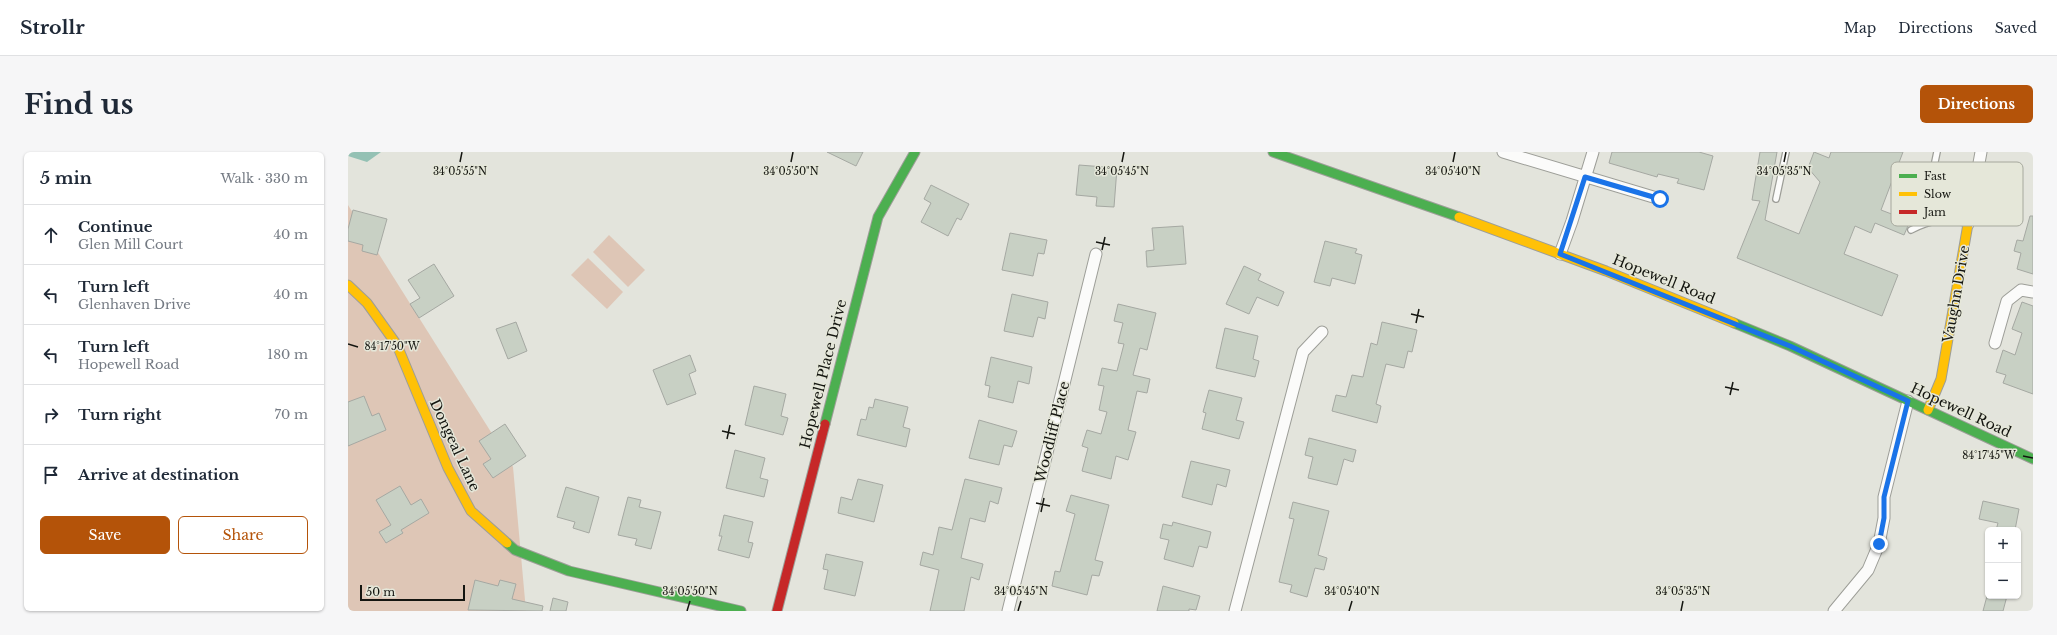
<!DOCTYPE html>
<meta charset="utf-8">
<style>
body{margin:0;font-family:"Libre Baskerville",serif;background:#f6f6f7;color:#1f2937}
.controls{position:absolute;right:12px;bottom:12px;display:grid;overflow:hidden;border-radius:6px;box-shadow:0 1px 3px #0004}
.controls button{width:36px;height:36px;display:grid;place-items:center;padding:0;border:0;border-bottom:1px solid #e0e1e3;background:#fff;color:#1f2937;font:20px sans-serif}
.scale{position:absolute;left:12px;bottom:10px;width:105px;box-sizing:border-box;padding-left:4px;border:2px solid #141510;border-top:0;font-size:11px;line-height:14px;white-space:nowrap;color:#141510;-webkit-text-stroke:3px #e5e7d9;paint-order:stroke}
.stop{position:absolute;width:12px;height:12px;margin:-9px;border:3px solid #1a73e8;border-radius:50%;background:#fff}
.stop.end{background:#1a73e8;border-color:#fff;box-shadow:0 1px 4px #0008}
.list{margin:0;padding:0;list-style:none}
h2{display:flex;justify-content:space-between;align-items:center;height:52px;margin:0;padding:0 16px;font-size:17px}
h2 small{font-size:13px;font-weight:400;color:#747a83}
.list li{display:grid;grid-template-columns:26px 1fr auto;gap:12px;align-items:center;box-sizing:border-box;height:60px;padding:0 16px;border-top:1px solid #e0e1e3}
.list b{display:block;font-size:15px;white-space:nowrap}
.list p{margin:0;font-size:13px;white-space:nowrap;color:#747a83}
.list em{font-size:13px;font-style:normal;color:#747a83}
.actions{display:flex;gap:8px;padding:12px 16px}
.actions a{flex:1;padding:9px 0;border:1px solid #b45309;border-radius:6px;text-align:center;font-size:14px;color:#b45309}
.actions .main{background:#b45309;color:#fff}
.icon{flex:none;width:22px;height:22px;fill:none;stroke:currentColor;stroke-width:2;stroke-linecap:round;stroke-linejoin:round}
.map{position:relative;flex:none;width:1685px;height:459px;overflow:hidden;border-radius:6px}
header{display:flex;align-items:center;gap:24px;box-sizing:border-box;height:56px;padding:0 20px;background:#fff;border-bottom:1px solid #e0e1e3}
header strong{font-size:19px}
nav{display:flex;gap:22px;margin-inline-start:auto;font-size:14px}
.intro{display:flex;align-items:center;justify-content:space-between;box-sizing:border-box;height:96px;padding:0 24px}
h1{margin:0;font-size:28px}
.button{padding:10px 18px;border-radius:6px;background:#b45309;color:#fff;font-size:14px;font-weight:700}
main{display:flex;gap:24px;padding:0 24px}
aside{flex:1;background:#fff;border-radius:6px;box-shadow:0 1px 3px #0004}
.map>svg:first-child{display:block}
.green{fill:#dec6b6}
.water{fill:#94c1b4}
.building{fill:#c8d0c4;stroke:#a5a8a2}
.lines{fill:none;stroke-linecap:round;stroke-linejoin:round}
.lane-casing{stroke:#9d9e98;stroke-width:8}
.street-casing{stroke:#9d9e98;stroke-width:13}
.fast-casing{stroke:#9d9e98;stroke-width:11}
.slow-casing{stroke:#9d9e98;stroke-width:11}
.jam-casing{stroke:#9d9e98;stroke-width:11}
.lane{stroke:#fbfbfa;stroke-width:5.5}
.street{stroke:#fbfbfa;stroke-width:11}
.fast{stroke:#4caf50;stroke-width:9}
.slow{stroke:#ffc107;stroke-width:9}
.jam{stroke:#c62828;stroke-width:9}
.route{stroke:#1a73e8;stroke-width:5}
.ticks{fill:none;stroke:#141510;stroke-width:1.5}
.labels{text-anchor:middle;stroke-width:3;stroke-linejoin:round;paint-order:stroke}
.street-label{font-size:14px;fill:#141510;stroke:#e5e7d9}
.key{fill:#e5e7d9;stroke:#a6a89d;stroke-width:1}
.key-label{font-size:11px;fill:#141510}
.ticks-label{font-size:10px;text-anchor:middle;fill:#141510;stroke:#e5e7d9;stroke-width:3;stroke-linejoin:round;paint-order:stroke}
</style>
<header>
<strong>Strollr</strong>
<nav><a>Map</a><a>Directions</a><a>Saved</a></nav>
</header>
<div class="intro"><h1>Find us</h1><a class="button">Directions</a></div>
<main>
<aside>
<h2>5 min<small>Walk · 330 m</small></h2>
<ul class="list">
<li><svg class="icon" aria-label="ahead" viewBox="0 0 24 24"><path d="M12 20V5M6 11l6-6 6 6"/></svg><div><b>Continue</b><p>Glen Mill Court</p></div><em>40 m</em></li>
<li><svg class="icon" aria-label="left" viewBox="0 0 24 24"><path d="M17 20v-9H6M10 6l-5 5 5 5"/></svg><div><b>Turn left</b><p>Glenhaven Drive</p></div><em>40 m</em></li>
<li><svg class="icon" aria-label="left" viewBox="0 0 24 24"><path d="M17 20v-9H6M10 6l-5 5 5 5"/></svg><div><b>Turn left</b><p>Hopewell Road</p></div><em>180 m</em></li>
<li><svg class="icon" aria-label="right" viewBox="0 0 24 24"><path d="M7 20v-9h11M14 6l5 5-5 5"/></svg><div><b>Turn right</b></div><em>70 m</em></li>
<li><svg class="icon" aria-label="arrive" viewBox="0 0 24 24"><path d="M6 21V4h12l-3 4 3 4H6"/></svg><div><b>Arrive at destination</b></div></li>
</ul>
<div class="actions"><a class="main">Save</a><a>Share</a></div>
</aside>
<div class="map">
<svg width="1685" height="459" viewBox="0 0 1685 459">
<rect width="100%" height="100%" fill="#e3e4dc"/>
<g class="green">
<path d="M0 53 165 315 178 459H0Z"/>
<path d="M261 83 297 118 280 135 245 100Z"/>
<path d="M240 106 275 140 259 157 223 123Z"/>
</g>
<path class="water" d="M0 0H33L19 10 0 4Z"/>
<g class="building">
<path d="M479 0H515L508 14Z"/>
<path d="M1264 0H1351L1365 4 1356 38 1329 31 1331 27 1310 22 1309 25 1261 11Z"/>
<path d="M1412 0H1429L1417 68 1451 82 1472 30 1460 16 1466 0 1481 6 1483 0H1555L1533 58 1562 69 1556 83 1527 71 1523 81 1507 74 1496 102 1550 123 1534 164 1389 106 1412 49 1404 48Z"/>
<path d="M731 13 769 16 766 55 748 54 749 45 728 43Z"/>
<path d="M583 33 621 52 613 68 609 66 600 84 573 70 583 51 576 47Z"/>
<path d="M5 58 39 67 29 103 14 99 15 93 0 89V77Z"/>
<path d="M1682 64H1685V122L1669 117 1673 101 1666 99 1669 88 1675 89Z"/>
<path d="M835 74 838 112 799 115 798 99 806 98 804 76Z"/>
<path d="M662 81 699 88 696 102 690 101 685 124 654 118Z"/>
<path d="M977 89 1009 97 1007 101 1014 103 1007 132 984 126 982 134 966 130Z"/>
<path d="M86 112 106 144 71 166 62 152 72 146 60 128Z"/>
<path d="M896 114 913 122 910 128 936 140 930 154 909 145 901 162 878 152Z"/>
<path d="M664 142 700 150 697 167 690 165 685 185 656 179Z"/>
<path d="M1674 150 1685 154V242L1655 231 1658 223 1648 220 1655 198 1667 203 1674 181 1664 177Z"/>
<path d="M770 152 808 161 799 198 792 196 785 223 802 227 799 241 789 239 780 278 788 280 780 308 768 304 763 327 734 319 740 296 734 294 739 278 753 282 759 260 751 258 756 234 750 233 754 216 769 219 776 192 770 191 775 171 766 169Z"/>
<path d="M168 170 179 199 160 207 148 177Z"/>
<path d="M1034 170 1069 178 1064 200 1060 199 1056 216 1038 212 1028 252 1033 254 1029 271 984 259 988 243 998 245 1004 223 1015 225 1023 191 1029 193Z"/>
<path d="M877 176 910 184 905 207 911 209 907 225 868 216Z"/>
<path d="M342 203 348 219 341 222 348 242 319 253 305 218Z"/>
<path d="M643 205 684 215 681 232 670 229 665 251 640 245 642 234 637 233Z"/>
<path d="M406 234 438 242 433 264 440 266 435 283 397 273Z"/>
<path d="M861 238 894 246 888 268 896 270 891 287 854 277 858 261 855 260Z"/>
<path d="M16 244 24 264 31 261 38 278 0 294V250Z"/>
<path d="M527 247 560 255 555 275 562 277 558 295 509 283 513 267 518 268 521 255 525 256Z"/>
<path d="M631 268 669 279 664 295 656 293 651 313 621 306Z"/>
<path d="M157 272 178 304 145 326 135 312 143 307 131 289Z"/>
<path d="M961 286 1008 298 1005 310 996 307 989 333 960 326 965 305 957 303Z"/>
<path d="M387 298 417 306 412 326 420 328 416 345 378 336Z"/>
<path d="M843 309 882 318 878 335 869 332 864 353 834 345Z"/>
<path d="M510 327 535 333 526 370 490 361 493 345 504 348Z"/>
<path d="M617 327 654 336 650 352 642 349 637 370 622 366 613 406 635 412 631 428 623 425 616 459H582L591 418 572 413 575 400 585 403 591 375 604 378Z"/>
<path d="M52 334 63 353 73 347 81 361 53 378 55 381 38 391 31 380 43 373 28 348Z"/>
<path d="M218 335 251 345 241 381 225 376 227 370 209 365Z"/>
<path d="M723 343 761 353 747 408 755 410 751 424 744 423 739 443 704 434 707 419 712 420 727 362 718 359Z"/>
<path d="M280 345 293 348 291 355 313 360 303 397 287 393 289 387 270 383Z"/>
<path d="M1635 349 1671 357 1667 378H1648L1650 371 1631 367Z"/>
<path d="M945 350 981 359 970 403 979 406 976 418 967 416 959 445 942 440 944 433 931 430 946 367 941 366Z"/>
<path d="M376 363 405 370 400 390 405 391 401 406 370 398 374 384H371Z"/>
<path d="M825 370 863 380 859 396 851 394 845 415 816 407 821 388 812 386 815 372 824 374Z"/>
<path d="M478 402 515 410 507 444 476 437 480 418 475 417Z"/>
<path d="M127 428 150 434 152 428 168 432 164 447 195 454 194 459 120 458Z"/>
<path d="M815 434 852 444 848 458 841 457V459H809Z"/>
<path d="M1639 444H1659L1655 459H1635Z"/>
<path d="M205 446 220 450 218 459H202Z"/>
</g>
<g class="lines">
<defs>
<g id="lane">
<path d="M1428 47 1438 0"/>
<path d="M1574 72 1589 0"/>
<path d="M1563 78C1585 67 1594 67 1618 71"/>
</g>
<g id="street">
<path d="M1155 0 1312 47"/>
<path d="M1620 72 1633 0"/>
<path d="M1212 102 1224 69 1245 0"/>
<path d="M1647 191 1659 149 1673 138 1685 140"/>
<path d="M660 459 748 102"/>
<path d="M887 459 955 200 974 180"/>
<path d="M1486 459 1520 418 1531 392 1536 366V345L1560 249"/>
</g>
<g id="fast">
<path d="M925 0 1111 65"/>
<path d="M1386 171 1442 194 1685 307"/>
<path d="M477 272 530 65 567 0"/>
<path d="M159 391 167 398 221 419 393 459"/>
</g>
<g id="slow">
<path d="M1111 65 1258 119 1386 171"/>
<path d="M0 133 19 151 49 193 100 316 123 359 159 391"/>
<path d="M1580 258 1593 227 1620 72"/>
</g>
<path id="jam" d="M429 459 477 272"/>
</defs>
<use href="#lane" class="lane-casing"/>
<use href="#street" class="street-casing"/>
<use href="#fast" class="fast-casing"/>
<use href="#slow" class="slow-casing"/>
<use href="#jam" class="jam-casing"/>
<use href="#lane" class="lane"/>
<use href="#street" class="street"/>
<use href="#fast" class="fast"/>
<use href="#slow" class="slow"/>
<use href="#jam" class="jam"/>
</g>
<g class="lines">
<path class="route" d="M1312 47 1237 25 1212 102 1442 194 1560 249 1536 345V366L1531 392"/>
</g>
<path class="ticks" d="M112 10 114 0M443 10 445 0M774 10 776 0M1105 10 1107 0M1436 10 1438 0M748 90 762 93M754 98 757 85M1063 162 1076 165M1068 171 1071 157M0 192 10 195M1377 235 1391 238M1382 243 1385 230M374 279 387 282M379 287 382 273M1675 304 1685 306M688 351 702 354M693 360 696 346M339 459 342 449M670 459 673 449M1001 459 1004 449M1333 459 1335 449"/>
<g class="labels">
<g class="street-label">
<text transform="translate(1316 127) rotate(22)" y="5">Hopewell Road</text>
<text transform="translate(1608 142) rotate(-80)" y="5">Vaughn Drive</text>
<text transform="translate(475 222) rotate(-76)" y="5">Hopewell Place Drive</text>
<text transform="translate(1613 258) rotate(25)" y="5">Hopewell Road</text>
<text transform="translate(704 280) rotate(-76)" y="5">Woodliff Place</text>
<text transform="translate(107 293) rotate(65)" y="5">Dongeal Lane</text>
</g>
</g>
<rect x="1543" y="10" width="132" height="64" rx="6" class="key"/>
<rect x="1551" y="22" width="18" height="4" fill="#4caf50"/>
<rect x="1551" y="40" width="18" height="4" fill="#ffc107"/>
<rect x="1551" y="58" width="18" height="4" fill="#c62828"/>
<g class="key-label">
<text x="1576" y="28">Fast</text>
<text x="1576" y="46">Slow</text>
<text x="1576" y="64">Jam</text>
</g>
<g class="ticks-label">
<text x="112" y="23">34°05'55"N</text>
<text x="443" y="23">34°05'50"N</text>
<text x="774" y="23">34°05'45"N</text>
<text x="1105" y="23">34°05'40"N</text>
<text x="1436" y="23">34°05'35"N</text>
<text x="44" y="198">84°17'50"W</text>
<text x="1641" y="307">84°17'45"W</text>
<text x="342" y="443">34°05'50"N</text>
<text x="673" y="443">34°05'45"N</text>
<text x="1004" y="443">34°05'40"N</text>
<text x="1335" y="443">34°05'35"N</text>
</g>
</svg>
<div class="controls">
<button>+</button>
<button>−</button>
</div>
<div class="scale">50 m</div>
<div class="stop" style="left:1312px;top:47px"></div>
<div class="stop end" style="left:1531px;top:392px"></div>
</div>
</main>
